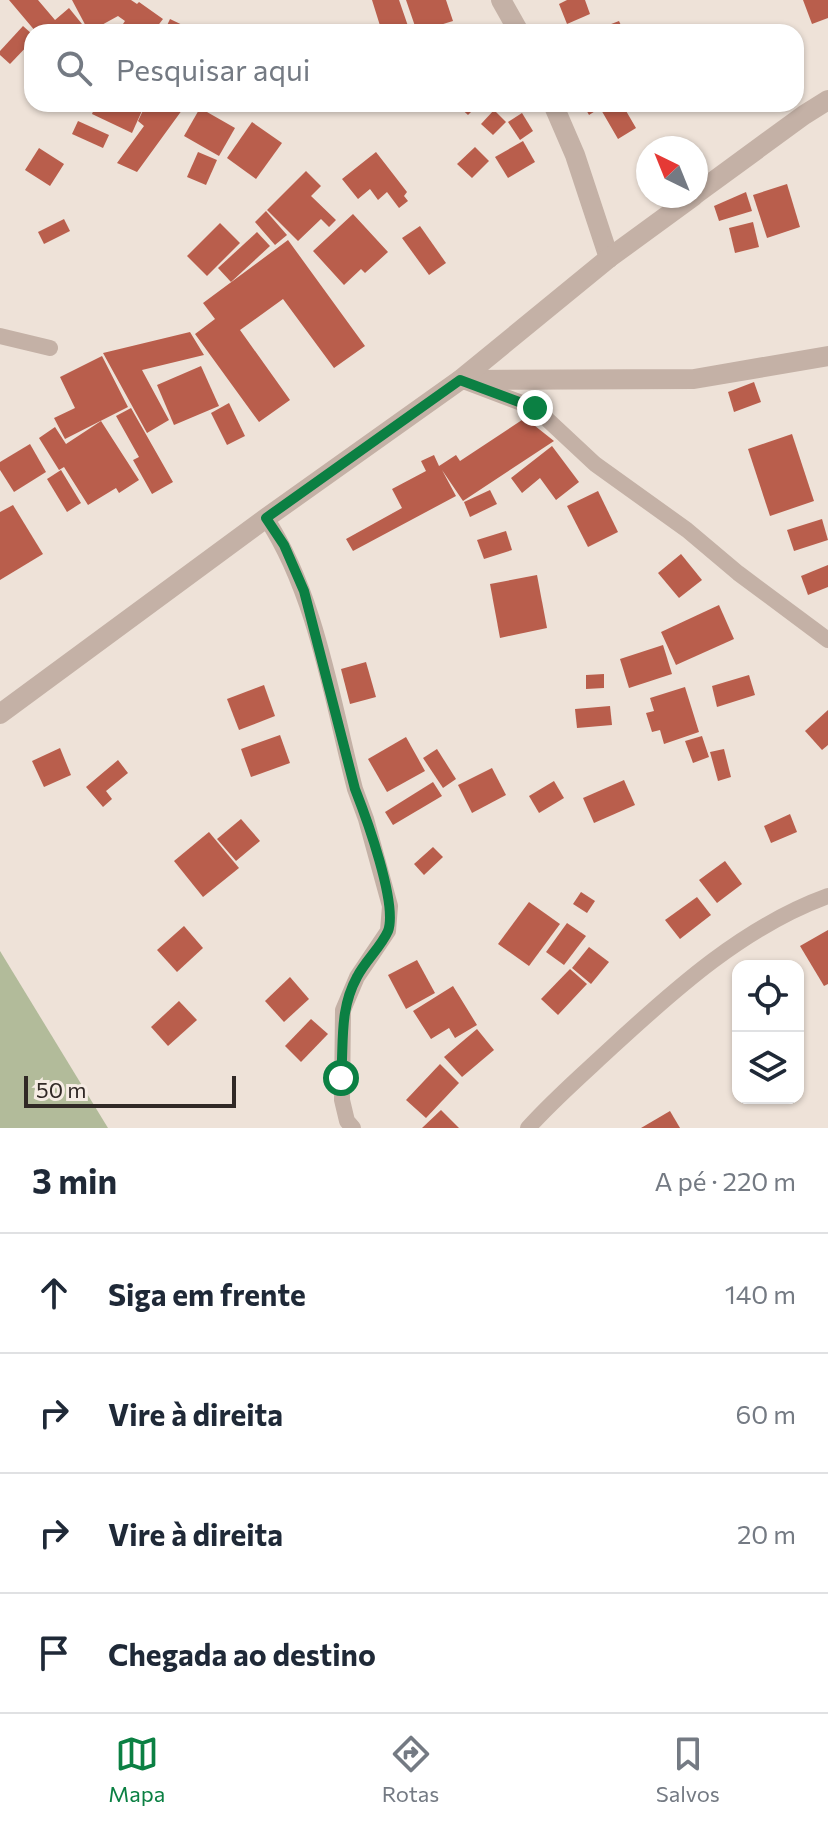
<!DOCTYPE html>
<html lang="pt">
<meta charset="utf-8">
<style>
body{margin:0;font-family:Commissioner,sans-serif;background:#f2f2f3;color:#1f2937}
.controls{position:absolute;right:24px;bottom:24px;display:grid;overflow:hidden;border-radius:16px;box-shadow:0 2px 6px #0004}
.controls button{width:72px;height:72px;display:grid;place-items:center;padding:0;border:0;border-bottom:2px solid #e0e1e3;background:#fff;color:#1f2937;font:40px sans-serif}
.compass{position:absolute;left:636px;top:136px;width:72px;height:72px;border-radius:50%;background:#fff;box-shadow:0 2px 6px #0004;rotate:317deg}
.scale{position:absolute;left:24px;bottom:20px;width:212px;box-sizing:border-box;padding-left:8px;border:4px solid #312926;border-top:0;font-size:22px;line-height:28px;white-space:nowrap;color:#312926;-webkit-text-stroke:6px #f6ece4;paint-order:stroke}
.stop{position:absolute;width:24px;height:24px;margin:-18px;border:6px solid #0b8043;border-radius:50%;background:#fff}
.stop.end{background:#0b8043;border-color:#fff;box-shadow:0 2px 8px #0008}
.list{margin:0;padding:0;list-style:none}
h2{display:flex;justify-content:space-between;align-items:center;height:104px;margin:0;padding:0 32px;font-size:34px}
h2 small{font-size:26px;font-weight:400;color:#747a83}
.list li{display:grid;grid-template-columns:52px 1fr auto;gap:24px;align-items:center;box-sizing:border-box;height:120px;padding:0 32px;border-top:2px solid #e0e1e3}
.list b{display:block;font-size:30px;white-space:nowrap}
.list em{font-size:26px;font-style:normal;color:#747a83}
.icon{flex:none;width:44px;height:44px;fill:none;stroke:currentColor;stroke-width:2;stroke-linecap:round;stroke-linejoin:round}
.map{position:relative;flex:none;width:828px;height:1128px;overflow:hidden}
.search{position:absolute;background:#fff;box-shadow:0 2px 6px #0004;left:24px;right:24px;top:24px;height:88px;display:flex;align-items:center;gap:20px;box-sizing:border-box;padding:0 28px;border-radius:24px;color:#747a83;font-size:30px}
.sheet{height:584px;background:#fff}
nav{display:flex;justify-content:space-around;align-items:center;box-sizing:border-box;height:112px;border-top:2px solid #e0e1e3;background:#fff;font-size:22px;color:#747a83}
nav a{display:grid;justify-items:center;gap:4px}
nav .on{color:#0b8043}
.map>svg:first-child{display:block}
.green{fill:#b2bb9a}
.building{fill:#b95e4c}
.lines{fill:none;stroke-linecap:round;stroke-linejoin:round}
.service{stroke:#c4b1a6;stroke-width:16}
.minor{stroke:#c4b1a6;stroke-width:20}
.route{stroke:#0b8043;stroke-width:10}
</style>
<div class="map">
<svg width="828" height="1128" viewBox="0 0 828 1128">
<rect width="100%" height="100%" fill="#eee2d8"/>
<path class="green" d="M0 951 108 1128H0Z"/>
<g class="building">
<path d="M9 0H38L55 20 69 8 82 24 73 32H36Z"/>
<path d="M72 0H131L137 4 139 2 163 19 153 32H122L119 30 125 21 118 16 89 32Z"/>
<path d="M372 0H399L408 26 382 32Z"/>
<path d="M406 0H446L453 21 417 32Z"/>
<path d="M567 0H585L590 14 567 24 559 4Z"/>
<path d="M803 0H828V18L812 24Z"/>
<path d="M170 19 197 32H164Z"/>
<path d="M619 21 624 32H609L606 26Z"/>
<path d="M23 26 32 34V41L10 64 0 55V51Z"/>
<path d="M96 104H145L132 133 92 114Z"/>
<path d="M146 104H181L185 106 137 172 117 163 144 126 138 121Z"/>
<path d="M456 104H479L468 115Z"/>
<path d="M583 104H622L636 128 618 139 600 108 589 115Z"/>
<path d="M200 108 235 128 219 156 184 136Z"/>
<path d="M494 110 506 122 493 135 481 124Z"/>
<path d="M522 113 533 131 520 140 508 122Z"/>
<path d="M78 121 109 135 103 148 72 134Z"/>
<path d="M252 122 282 143 256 179 227 158Z"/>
<path d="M523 141 535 162 508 178 495 157Z"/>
<path d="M475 147 489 161 472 178 457 164Z"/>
<path d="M39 148 64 164 50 186 25 170Z"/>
<path d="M198 152 217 160 206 185 187 177Z"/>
<path d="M376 152 407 192 404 196 408 201 399 208 387 192 378 200 370 189 358 199 342 179Z"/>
<path d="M306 171 321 186 311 196 336 220 329 227 321 219 298 241 267 210Z"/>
<path d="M787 184 800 227 767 238 753 195Z"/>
<path d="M746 192 752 211 719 221 714 206Z"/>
<path d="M266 211 287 235 275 245 255 222Z"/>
<path d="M353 214 388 252 365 273 361 269 344 285 313 251Z"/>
<path d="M64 219 70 231 44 244 38 232Z"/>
<path d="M753 222 759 247 735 253 729 228Z"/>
<path d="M220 223 240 243 207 276 187 256Z"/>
<path d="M420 226 446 263 429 275 402 238Z"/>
<path d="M257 232 270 246 231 282 218 268Z"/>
<path d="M288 240 365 346 334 368 283 299 240 330 290 400 259 422 195 334 215 319 203 303Z"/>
<path d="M190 332 204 355 142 370 169 420 147 433 103 353Z"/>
<path d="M102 356 128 407 65 439 54 418 75 408 60 377Z"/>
<path d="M201 366 219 406 174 425 157 385Z"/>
<path d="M754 382 761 402 734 412 728 392Z"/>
<path d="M229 403 245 436 227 445 211 413Z"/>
<path d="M131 408 173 482 152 494 133 460 139 457 116 416Z"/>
<path d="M525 418 554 441 463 501 442 470 456 496 353 551 346 539 402 508 392 489 426 471 421 461 434 455 439 466 456 455 460 461Z"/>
<path d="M101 421 139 480 119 493 116 488 88 505 64 467 59 470 39 438 55 427 66 444Z"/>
<path d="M792 434 814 501 770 516 748 449Z"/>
<path d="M30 444 46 472 14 492 0 470V462Z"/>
<path d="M552 446 579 482 556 500 540 478 522 493 511 478Z"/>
<path d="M61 470 81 503 67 512 47 479Z"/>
<path d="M490 490 497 504 470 517 464 502Z"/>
<path d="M598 491 618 532 588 547 567 506Z"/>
<path d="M13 505 43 554 0 580V512Z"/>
<path d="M822 519 828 540 794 551 787 530Z"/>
<path d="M506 531 512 550 484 559 477 540Z"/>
<path d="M681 554 702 580 679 598 658 573Z"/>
<path d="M828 565V587L808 595 801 576Z"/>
<path d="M537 575 547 628 500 638 490 584Z"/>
<path d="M719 605 734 639 676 665 661 632Z"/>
<path d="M663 645 672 674 629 688 620 659Z"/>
<path d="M366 662 376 697 350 704 341 669Z"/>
<path d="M604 674V688L586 689V675Z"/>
<path d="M749 675 755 695 717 707 712 686Z"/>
<path d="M264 685 275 716 239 730 227 699Z"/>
<path d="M685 687 699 732 664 744 660 730 652 732 646 713 654 711 650 698Z"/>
<path d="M610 706 612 725 577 728 575 709Z"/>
<path d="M828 710V745L822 750 805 731Z"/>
<path d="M280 735 290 763 251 777 241 749Z"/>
<path d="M702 736 709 757 693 763 685 741Z"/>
<path d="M406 737 425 771 387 792 368 759Z"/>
<path d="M60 748 71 775 44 787 32 761Z"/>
<path d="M437 749 456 779 443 788 423 758Z"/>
<path d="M724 749 731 777 718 781 710 752Z"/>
<path d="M118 760 128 773 106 791 112 799 103 807 86 787Z"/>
<path d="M492 768 506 795 472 813 458 785Z"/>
<path d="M624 780 635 805 594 823 583 798Z"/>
<path d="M554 781 564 798 539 813 529 796Z"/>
<path d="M433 782 442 796 393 825 385 812Z"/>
<path d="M790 814 797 832 771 843 764 826Z"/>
<path d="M241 819 260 841 236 861 217 839Z"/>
<path d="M209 832 239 868 203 897 174 861Z"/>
<path d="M433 847 443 857 424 875 414 864Z"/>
<path d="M725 861 742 884 717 903 699 880Z"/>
<path d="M581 892 595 901 587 913 573 904Z"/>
<path d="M697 897 711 915 680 939 665 920Z"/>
<path d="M529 902 560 924 529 966 498 944Z"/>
<path d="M567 923 586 936 564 965 546 952Z"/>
<path d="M184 926 203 948 177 972 157 950Z"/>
<path d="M828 930V984L824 986 800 946Z"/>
<path d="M589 947 609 962 591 984 572 968Z"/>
<path d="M417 960 435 993 406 1009 388 975Z"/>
<path d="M570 969 587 984 558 1015 541 999Z"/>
<path d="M290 977 309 999 284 1022 265 1001Z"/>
<path d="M453 986 477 1025 455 1038 449 1028 431 1039 413 1011Z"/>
<path d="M179 1001 197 1020 168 1046 151 1027Z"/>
<path d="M311 1019 328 1034 301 1062 285 1046Z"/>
<path d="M477 1029 494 1050 462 1077 444 1057Z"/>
<path d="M440 1064 459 1083 426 1118 406 1100Z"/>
<path d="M441 1110 459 1128H422Z"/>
<path d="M670 1111 680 1128H641Z"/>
</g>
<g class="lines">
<g class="service">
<path d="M0 336 50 348"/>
<path d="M466 382 535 408 595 464 687 530 738 573 828 640"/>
<path d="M266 518C316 594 332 700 355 789L366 819 390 906 388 931 357 977 343 1010 342 1100 347 1121 353 1128"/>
<path d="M528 1128C554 1099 583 1074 612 1047 676 988 745 926 828 896"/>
</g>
<g class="minor">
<path d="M501 0 519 32"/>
<path d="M553 104 575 155 609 258"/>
<path d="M696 194 804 115 828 100"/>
<path d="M460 380 694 379 828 356"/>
<path d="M0 714 266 518 460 380 609 258 694 196"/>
</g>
</g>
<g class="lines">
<path class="route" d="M341 1078C344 1042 339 1010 357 977 365 961 381 947 388 931 398 904 366 817 355 789L304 591 284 545 266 518 460 380 535 408"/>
</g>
</svg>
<div class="controls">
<button><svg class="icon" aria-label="locate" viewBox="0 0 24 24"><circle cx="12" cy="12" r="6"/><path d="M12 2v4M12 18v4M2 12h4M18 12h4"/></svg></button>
<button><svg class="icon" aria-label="layers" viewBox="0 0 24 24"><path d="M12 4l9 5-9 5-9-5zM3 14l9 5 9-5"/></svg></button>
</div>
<svg class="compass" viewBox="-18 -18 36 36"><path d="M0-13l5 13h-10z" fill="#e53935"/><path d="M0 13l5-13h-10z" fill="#747a83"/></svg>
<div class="scale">50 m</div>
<div class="stop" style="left:341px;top:1078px"></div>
<div class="stop end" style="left:535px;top:408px"></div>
<div class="search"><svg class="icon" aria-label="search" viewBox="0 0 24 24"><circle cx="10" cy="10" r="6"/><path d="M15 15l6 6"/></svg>Pesquisar aqui</div>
</div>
<section class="sheet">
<h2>3 min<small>A pé · 220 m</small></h2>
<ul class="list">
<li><svg class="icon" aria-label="ahead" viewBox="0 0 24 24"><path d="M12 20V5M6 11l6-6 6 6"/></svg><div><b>Siga em frente</b></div><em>140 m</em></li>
<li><svg class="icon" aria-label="right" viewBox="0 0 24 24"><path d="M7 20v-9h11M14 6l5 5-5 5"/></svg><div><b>Vire à direita</b></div><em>60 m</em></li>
<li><svg class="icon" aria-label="right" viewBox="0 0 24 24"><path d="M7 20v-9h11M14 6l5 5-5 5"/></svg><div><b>Vire à direita</b></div><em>20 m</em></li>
<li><svg class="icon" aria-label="arrive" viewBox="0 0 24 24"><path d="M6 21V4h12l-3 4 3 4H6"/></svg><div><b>Chegada ao destino</b></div></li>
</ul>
</section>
<nav>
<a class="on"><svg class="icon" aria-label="map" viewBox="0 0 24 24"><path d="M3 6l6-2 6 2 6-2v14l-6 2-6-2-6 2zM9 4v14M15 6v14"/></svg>Mapa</a>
<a><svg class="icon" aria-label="directions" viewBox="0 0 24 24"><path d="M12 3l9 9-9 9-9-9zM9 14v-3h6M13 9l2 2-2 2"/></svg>Rotas</a>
<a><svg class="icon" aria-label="saved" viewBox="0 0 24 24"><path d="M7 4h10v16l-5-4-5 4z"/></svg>Salvos</a>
</nav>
